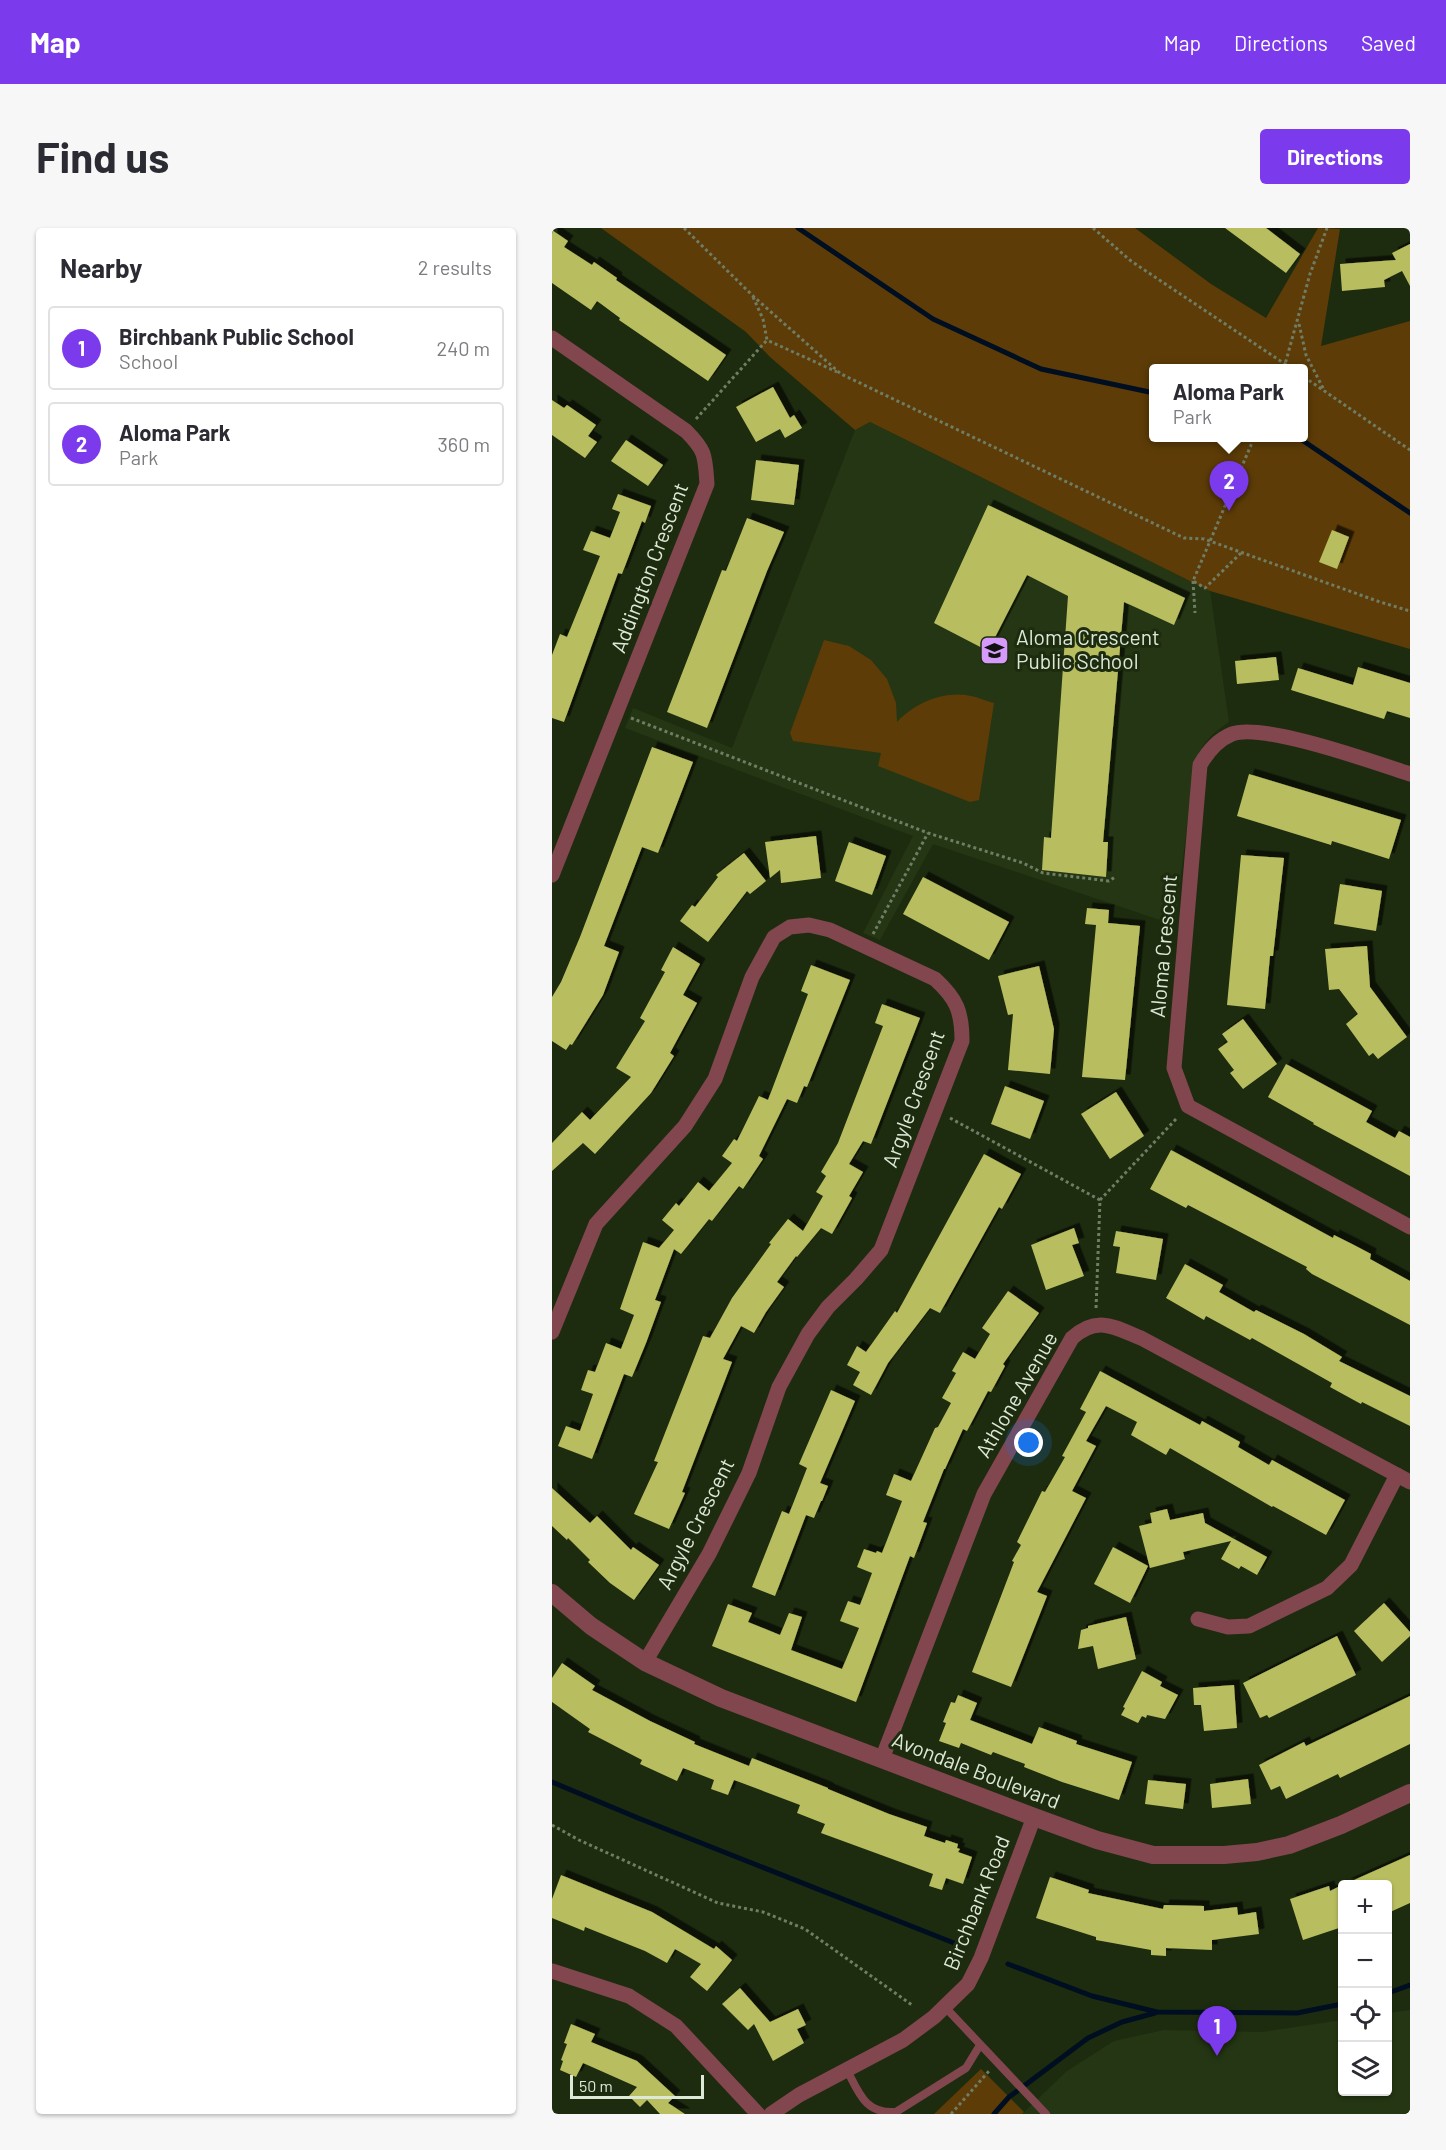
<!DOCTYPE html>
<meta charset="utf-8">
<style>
body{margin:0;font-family:Barlow,sans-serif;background:#f7f7f7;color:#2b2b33}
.controls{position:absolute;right:18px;bottom:18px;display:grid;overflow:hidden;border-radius:6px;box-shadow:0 2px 4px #0004}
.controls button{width:54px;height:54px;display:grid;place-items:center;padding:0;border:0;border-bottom:2px solid #e1e1e2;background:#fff;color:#2b2b33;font:30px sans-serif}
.scale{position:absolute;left:18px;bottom:15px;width:134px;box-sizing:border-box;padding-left:6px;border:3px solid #dee8d7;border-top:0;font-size:16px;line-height:21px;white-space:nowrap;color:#dee8d7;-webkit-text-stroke:4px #1d2c0f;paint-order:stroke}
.you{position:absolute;left:477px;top:1215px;width:21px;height:21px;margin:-15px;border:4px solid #fff;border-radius:50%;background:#1a73e8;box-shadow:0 0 0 9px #1a73e833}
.badge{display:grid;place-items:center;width:39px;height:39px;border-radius:50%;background:#7c3aed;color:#fff;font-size:20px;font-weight:700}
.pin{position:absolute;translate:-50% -50px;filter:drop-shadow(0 2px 3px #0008)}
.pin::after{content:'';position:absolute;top:32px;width:21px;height:18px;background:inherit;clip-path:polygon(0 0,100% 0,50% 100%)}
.popup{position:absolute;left:597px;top:136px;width:159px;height:78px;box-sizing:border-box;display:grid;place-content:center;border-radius:6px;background:#fff;filter:drop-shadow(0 2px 4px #0005);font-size:20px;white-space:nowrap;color:#7c7c81}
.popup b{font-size:22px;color:#2b2b33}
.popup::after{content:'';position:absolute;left:50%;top:100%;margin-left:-12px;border:12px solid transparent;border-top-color:#fff}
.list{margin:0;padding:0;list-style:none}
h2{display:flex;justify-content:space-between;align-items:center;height:78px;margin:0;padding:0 24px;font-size:26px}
h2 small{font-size:20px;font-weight:400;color:#7c7c81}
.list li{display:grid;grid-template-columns:39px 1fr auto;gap:18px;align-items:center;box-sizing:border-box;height:84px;margin:0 12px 12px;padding:0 12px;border:2px solid #e1e1e2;border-radius:6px}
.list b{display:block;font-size:22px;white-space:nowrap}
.list p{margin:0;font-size:20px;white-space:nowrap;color:#7c7c81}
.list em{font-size:20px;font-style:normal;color:#7c7c81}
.icon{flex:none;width:33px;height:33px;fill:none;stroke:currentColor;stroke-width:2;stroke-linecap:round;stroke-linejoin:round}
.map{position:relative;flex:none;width:858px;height:1886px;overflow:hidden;border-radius:6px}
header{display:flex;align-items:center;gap:36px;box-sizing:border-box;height:84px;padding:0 30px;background:#7c3aed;color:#fff}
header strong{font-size:28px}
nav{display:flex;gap:33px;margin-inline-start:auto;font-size:21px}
.intro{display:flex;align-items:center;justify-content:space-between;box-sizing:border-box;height:144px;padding:0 36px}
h1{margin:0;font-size:42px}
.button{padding:15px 27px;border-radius:6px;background:#7c3aed;color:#fff;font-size:21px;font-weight:700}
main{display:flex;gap:36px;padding:0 36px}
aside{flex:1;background:#fff;border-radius:6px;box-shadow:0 2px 4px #0004}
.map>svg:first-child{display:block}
.built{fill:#243613}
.green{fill:#5d3c07;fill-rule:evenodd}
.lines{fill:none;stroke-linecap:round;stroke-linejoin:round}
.stream{stroke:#000e21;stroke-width:5}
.building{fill:#b8be5f;filter:url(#shadow)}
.path{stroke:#707d65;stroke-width:3;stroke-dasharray:3 3;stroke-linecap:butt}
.service{stroke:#81464e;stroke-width:8}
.minor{stroke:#81464e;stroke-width:15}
.tertiary{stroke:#81464e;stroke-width:18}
.labels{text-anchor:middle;stroke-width:6;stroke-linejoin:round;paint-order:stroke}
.street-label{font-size:21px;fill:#dee8d7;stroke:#1d2c0f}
.poi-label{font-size:21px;fill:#dee8d7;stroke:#1d2c0f;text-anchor:start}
</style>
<header>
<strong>Map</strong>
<nav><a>Map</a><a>Directions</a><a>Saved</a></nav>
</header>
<div class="intro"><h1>Find us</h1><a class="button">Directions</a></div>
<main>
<aside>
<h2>Nearby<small>2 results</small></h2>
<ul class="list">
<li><span class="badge">1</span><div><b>Birchbank Public School</b><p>School</p></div><em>240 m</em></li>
<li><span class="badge">2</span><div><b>Aloma Park</b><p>Park</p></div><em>360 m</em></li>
</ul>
</aside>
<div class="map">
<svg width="858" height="1886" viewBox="0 0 858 1886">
<defs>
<filter id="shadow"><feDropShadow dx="5.5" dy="-5.5" stdDeviation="0" flood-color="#0009"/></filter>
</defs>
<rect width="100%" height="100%" fill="#1d2c0f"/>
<g class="built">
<path d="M318 194 658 363 677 494 662 505 653 515 646 526 642 540 623 697 381 616 328 712 311 705 361 608 73 500 81 480 180 520 303 202Z"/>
<path d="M858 1782V1886H470L515 1843 562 1813 612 1802 710 1804 790 1792V1864H836V1785Z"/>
</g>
<g class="green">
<path d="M49 0H583L659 56 714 90 766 0 788 1 769 118 858 93V421L658 363 318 194 303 202 218 129 194 104ZM602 140H752V210H602Z"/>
<path d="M272 412 297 418 319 432 335 451 344 475 345 494C363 475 392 462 419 468 426 469 434 473 442 475L427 572 418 574 326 538 329 525 241 513 238 505Z"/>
<path d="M429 1841 472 1884 470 1886H382Z"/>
</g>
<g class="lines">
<g class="stream">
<path d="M246 0 381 91 489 141 602 165"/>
<path d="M747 210 858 285"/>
<path d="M0 1554 86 1590 402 1715"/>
<path d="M456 1736 540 1768 605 1784 745 1785 790 1776"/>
<path d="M836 1765 858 1757"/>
<path d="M442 1886 457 1869 536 1810 570 1794 603 1785"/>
</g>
</g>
<g class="building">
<path d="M673 0H714L748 26 734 45Z"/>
<path d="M0 2 16 13 12 19 40 37 42 34 65 50 64 52 174 127 156 153 67 92 68 90 45 73 39 82 0 55Z"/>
<path d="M858 16V58L850 43 832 52 833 59 790 63 788 36 844 32 840 25Z"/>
<path d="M221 159 238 190 242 187 250 200 233 210 228 201 204 214 184 179Z"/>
<path d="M0 172 12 180 15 177 44 197 36 208 45 214 33 230 0 207Z"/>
<path d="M74 212 111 237 96 258 59 233Z"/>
<path d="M204 232 247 237 242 277 199 272Z"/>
<path d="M66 266 99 278 93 295 90 293 70 346 66 345 12 494 0 490V427L8 406 15 409 48 328 31 322 39 303 58 310 68 284 60 281Z"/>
<path d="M436 277 633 370 622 397 572 374 551 614H556L554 649 490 642 492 609 499 610 516 368 475 347 436 423 382 395Z"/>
<path d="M195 290 232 304 215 343 155 500 115 484 170 342 174 343Z"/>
<path d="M780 302 797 309 785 341 767 334Z"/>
<path d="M724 429 727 452 685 456 683 433Z"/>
<path d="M806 439 858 455V490L835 483 832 491 739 462 746 440 801 457Z"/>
<path d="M100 519 141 534 106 625 90 619 52 718 67 724 51 767 20 817 18 816 14 822 0 813V769L9 754 28 709Z"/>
<path d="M697 546 849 592 837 631 780 613 779 617 685 588Z"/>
<path d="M264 608 269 650 229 655 228 642 218 650 213 614Z"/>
<path d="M297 614 334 628 320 667 283 653Z"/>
<path d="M192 625 214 653 198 666 195 663 156 714 128 693 140 677 143 679 166 649 164 647Z"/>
<path d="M689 627 732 630 721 728H718L713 781 675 777Z"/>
<path d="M371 649 457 694 437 732 351 686Z"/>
<path d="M788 656 830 663 824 703 782 696Z"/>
<path d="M535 680 557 682 556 695 588 698 573 852 530 849 544 697 533 696Z"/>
<path d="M815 718 818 759 855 809 826 831 821 825 817 828 794 796 806 786 787 761 777 762 773 721Z"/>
<path d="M121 719 148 736 131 767 145 775 118 825 122 828 99 865 43 926 31 915 0 943V915L30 884 38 892 79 849 64 840 93 793 88 790 113 744 109 742Z"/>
<path d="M259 737 298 752 255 859 252 858 245 875 235 871 207 928 211 931 191 961 187 958 160 993 157 991 129 1026 122 1021 103 1072 109 1074 94 1115 80 1149 72 1146 40 1231 6 1218 14 1198 28 1203 41 1166 29 1162 36 1142 43 1144 54 1115 69 1121 82 1087 68 1081 91 1014 107 1020 122 1002 110 992 124 975 127 978 146 954 157 963 180 935 170 928 182 911 185 913 207 868 216 872 256 766 249 763Z"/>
<path d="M487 738 502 801 498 846 456 842 461 786 456 787 446 748Z"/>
<path d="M330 776 368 790 319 916 311 913 297 936 311 944 297 968 300 970 280 1006 269 1000 245 1029 244 1028 225 1054 232 1059 214 1084 202 1105 189 1098 171 1131 180 1134 130 1264 133 1265 117 1301 82 1286 106 1234 102 1233 151 1108 158 1110 180 1070 219 1016 217 1015 236 991 251 1003 271 968 264 964 274 948 269 944 286 915 331 798 323 795Z"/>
<path d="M691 791 725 836 691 861 678 845 682 842 666 821 676 814 670 806Z"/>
<path d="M734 836 820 883 814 894 843 910 847 903 858 909V948L761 896 762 895 716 869Z"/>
<path d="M453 858 492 873 478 911 439 896Z"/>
<path d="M564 864 592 908 558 931 529 886Z"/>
<path d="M619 922 781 1010 782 1007 800 1016 819 1026 818 1031 858 1053V1097L760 1046 754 1041 755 1039 690 1005 636 977 634 980 598 961Z"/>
<path d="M432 926 469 946 450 981 447 979 388 1085 378 1080 336 1135 319 1167 301 1157 308 1144 295 1137 305 1118 314 1124 343 1083 345 1085Z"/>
<path d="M522 1000 527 1015 520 1017 532 1048 494 1062 479 1017Z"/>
<path d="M564 1003 611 1011 604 1052 564 1045 568 1019 561 1018Z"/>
<path d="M633 1036 671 1057 667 1064 702 1084 704 1082 752 1106 790 1129 787 1133 858 1168V1198L810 1174 809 1176 778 1159 780 1155 700 1110 698 1112 654 1088 652 1092 614 1070Z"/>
<path d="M456 1063 487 1085 451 1136 453 1138 439 1164 436 1163 415 1203 411 1201 393 1241H392L371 1294 375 1295 362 1330 358 1328 304 1474 160 1418 176 1376 200 1385 196 1394 228 1407 237 1385 250 1389 239 1422 290 1441 307 1400 288 1393 296 1373 308 1377 320 1345 305 1339 312 1321 324 1325 325 1323 330 1325 350 1273 334 1267 342 1246 359 1253 383 1200 386 1199 399 1175 390 1170 404 1145 400 1143 411 1124 423 1131 438 1106 430 1100Z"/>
<path d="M548 1143 648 1197 650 1193 688 1214 686 1219 717 1237 720 1232 793 1272 774 1307 721 1278 720 1279 618 1220 614 1227 579 1207 585 1194 554 1178 534 1213 544 1218 520 1263 534 1270 485 1364 495 1368 459 1459 420 1444 462 1334 460 1333 469 1317 465 1314 490 1263 493 1264 513 1229 510 1228 534 1184 528 1181Z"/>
<path d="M279 1162 303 1173 268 1255 276 1258 270 1273H269L262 1290 254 1287 223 1368 200 1359 230 1283 237 1286 255 1240 247 1236Z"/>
<path d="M0 1260 38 1295 45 1288 79 1322 81 1319 107 1337 82 1372 58 1355 36 1334 38 1332 16 1310 15 1312 0 1298Z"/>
<path d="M615 1281 618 1292 651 1285 653 1295 715 1329 705 1347 689 1338 687 1341 669 1331 679 1313 631 1324 633 1331 598 1340 587 1298 600 1295 598 1285Z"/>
<path d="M561 1319 596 1338 578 1375 542 1356Z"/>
<path d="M832 1375 858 1404V1408L830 1434 802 1403Z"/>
<path d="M574 1389 584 1431 546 1441 541 1418 526 1421 529 1402 536 1400V1398Z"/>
<path d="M785 1408 804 1447 717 1490 715 1487 708 1490 691 1455Z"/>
<path d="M10 1435 43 1458 40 1462 98 1493 143 1514 142 1516 197 1538 200 1530 276 1560V1561L337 1586 375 1599 372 1608 393 1615 394 1612 406 1616 405 1620 408 1621 406 1624 420 1629 411 1656 394 1650 390 1662 377 1658 381 1646 269 1605 273 1596 245 1585 248 1577 182 1552 176 1567 159 1561 162 1552 131 1540 125 1553 88 1536 90 1532 36 1504 38 1501 0 1474V1450Z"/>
<path d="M590 1443 610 1454 608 1458 626 1467 613 1491 595 1487 594 1490 590 1488 586 1495 569 1487 573 1480 571 1479Z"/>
<path d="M682 1457 685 1500 652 1503 649 1477H642L641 1460Z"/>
<path d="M406 1467 425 1475 418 1492 480 1516 487 1499 525 1513 524 1516 580 1534 567 1572 510 1554 472 1539 473 1536 441 1524 439 1527 409 1515 407 1520 387 1513 394 1495 391 1494 399 1474 403 1475Z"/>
<path d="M858 1468V1516L788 1550 786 1546 734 1571 728 1558 719 1562 707 1537 752 1514 754 1518Z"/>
<path d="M696 1551 699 1576 660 1580 658 1556Z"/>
<path d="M596 1552 634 1556 631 1581 593 1576Z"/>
<path d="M858 1627V1675L836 1685V1656H793Z"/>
<path d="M9 1647 100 1684 162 1721 164 1718 180 1732 155 1763 138 1749 149 1736 123 1721 115 1735 93 1723 33 1699 32 1703 0 1690V1671Z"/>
<path d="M498 1649 537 1662 536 1665 611 1681 612 1677 652 1678V1683L685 1679 686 1687 704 1684 707 1706 660 1712V1722L614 1720V1728L599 1727V1722L544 1712V1709L484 1690Z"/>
<path d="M790 1657V1699L751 1712 738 1671 777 1658 778 1663Z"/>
<path d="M188 1760 218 1794 246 1781 254 1797 245 1801 252 1815 221 1833 202 1796 196 1802 170 1776Z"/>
<path d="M19 1796 43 1806 39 1814 85 1833 123 1868 116 1875 133 1886H108L95 1872 88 1879 77 1868 85 1859 31 1835 24 1849 8 1842 11 1833 9 1832 15 1816 12 1815Z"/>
</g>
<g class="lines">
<g class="path">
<path d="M132 0 201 68 289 146 632 310 652 311 828 374 858 383"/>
<path d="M541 0 579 33 739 140"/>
<path d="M201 69 211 91 215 112 285 144"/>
<path d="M747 96 754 127 772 162"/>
<path d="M732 140 758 46 775 0"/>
<path d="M752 149 858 222"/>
<path d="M144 191 215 112"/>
<path d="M689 325 653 360 641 353 702 210"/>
<path d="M641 353 643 385"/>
<path d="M79 490 376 605 471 635 491 645 557 653 563 649"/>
<path d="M321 706 376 605"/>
<path d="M398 890 548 972 544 1081"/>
<path d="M548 972 625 890"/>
<path d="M0 1597 27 1612 166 1675 211 1684 253 1701 360 1777"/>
<path d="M399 1886 438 1842"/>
</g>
<g class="service">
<path d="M393 1779 494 1886"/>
<path d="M295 1842C307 1865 313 1886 344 1884L414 1840 428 1817"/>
</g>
<g class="minor">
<path d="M0 110 134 203C154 223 153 228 155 256L0 647"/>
<path d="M858 546C824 535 710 494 680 506 665 512 656 523 648 537L622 840 636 878 858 999"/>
<path d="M0 1104 44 996 133 898 163 851 200 749 222 709 238 699 257 697 278 702 383 751C405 771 410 784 410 813L329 1022 304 1051 276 1079 256 1106 227 1159 197 1245 157 1326 93 1434"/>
<path d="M646 1391 676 1399 697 1398 775 1360 799 1337 845 1247"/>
<path d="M330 1531 432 1266 520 1110C545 1087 562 1099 589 1110L858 1254"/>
<path d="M0 1743 77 1768 124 1798 206 1886"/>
<path d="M219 1886 247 1867 351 1812 382 1789 416 1756 429 1730 482 1589"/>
</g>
<path class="tertiary" d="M0 1365 39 1398 93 1434 169 1470 482 1589 545 1612 601 1627H672L705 1624 737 1617 789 1597 858 1565"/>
</g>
<defs>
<symbol id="school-square" viewBox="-11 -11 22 22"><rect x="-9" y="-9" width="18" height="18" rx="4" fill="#d69bfa" stroke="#1d2c0f"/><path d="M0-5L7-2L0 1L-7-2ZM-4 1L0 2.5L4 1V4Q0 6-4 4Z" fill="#111"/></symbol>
</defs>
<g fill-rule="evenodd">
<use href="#school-square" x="426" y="406" width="33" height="33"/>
</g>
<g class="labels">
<g class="street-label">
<text transform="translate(98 340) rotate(-69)" y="7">Addington Crescent</text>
<text transform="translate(612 718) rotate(-85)" y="7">Aloma Crescent</text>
<text transform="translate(362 871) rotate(-70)" y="7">Argyle Crescent</text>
<text transform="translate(465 1167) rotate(-60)" y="7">Athlone Avenue</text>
<text transform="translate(144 1296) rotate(-63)" y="7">Argyle Crescent</text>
<text transform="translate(424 1543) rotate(21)" y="7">Avondale Boulevard</text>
<text transform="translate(425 1675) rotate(-68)" y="7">Birchbank Road</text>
</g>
<g class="poi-label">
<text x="464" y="417">Aloma Crescent<tspan x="464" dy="24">Public School</tspan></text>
</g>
</g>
</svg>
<div class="controls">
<button>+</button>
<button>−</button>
<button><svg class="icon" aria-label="locate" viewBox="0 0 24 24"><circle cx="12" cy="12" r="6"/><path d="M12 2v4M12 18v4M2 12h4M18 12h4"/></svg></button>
<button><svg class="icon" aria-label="layers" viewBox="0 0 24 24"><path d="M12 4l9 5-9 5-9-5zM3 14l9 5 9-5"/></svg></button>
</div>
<div class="scale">50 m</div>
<div class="you"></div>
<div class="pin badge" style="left:665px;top:1828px">1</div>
<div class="pin badge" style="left:677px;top:283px">2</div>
<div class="popup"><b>Aloma Park</b>Park</div>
</div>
</main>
